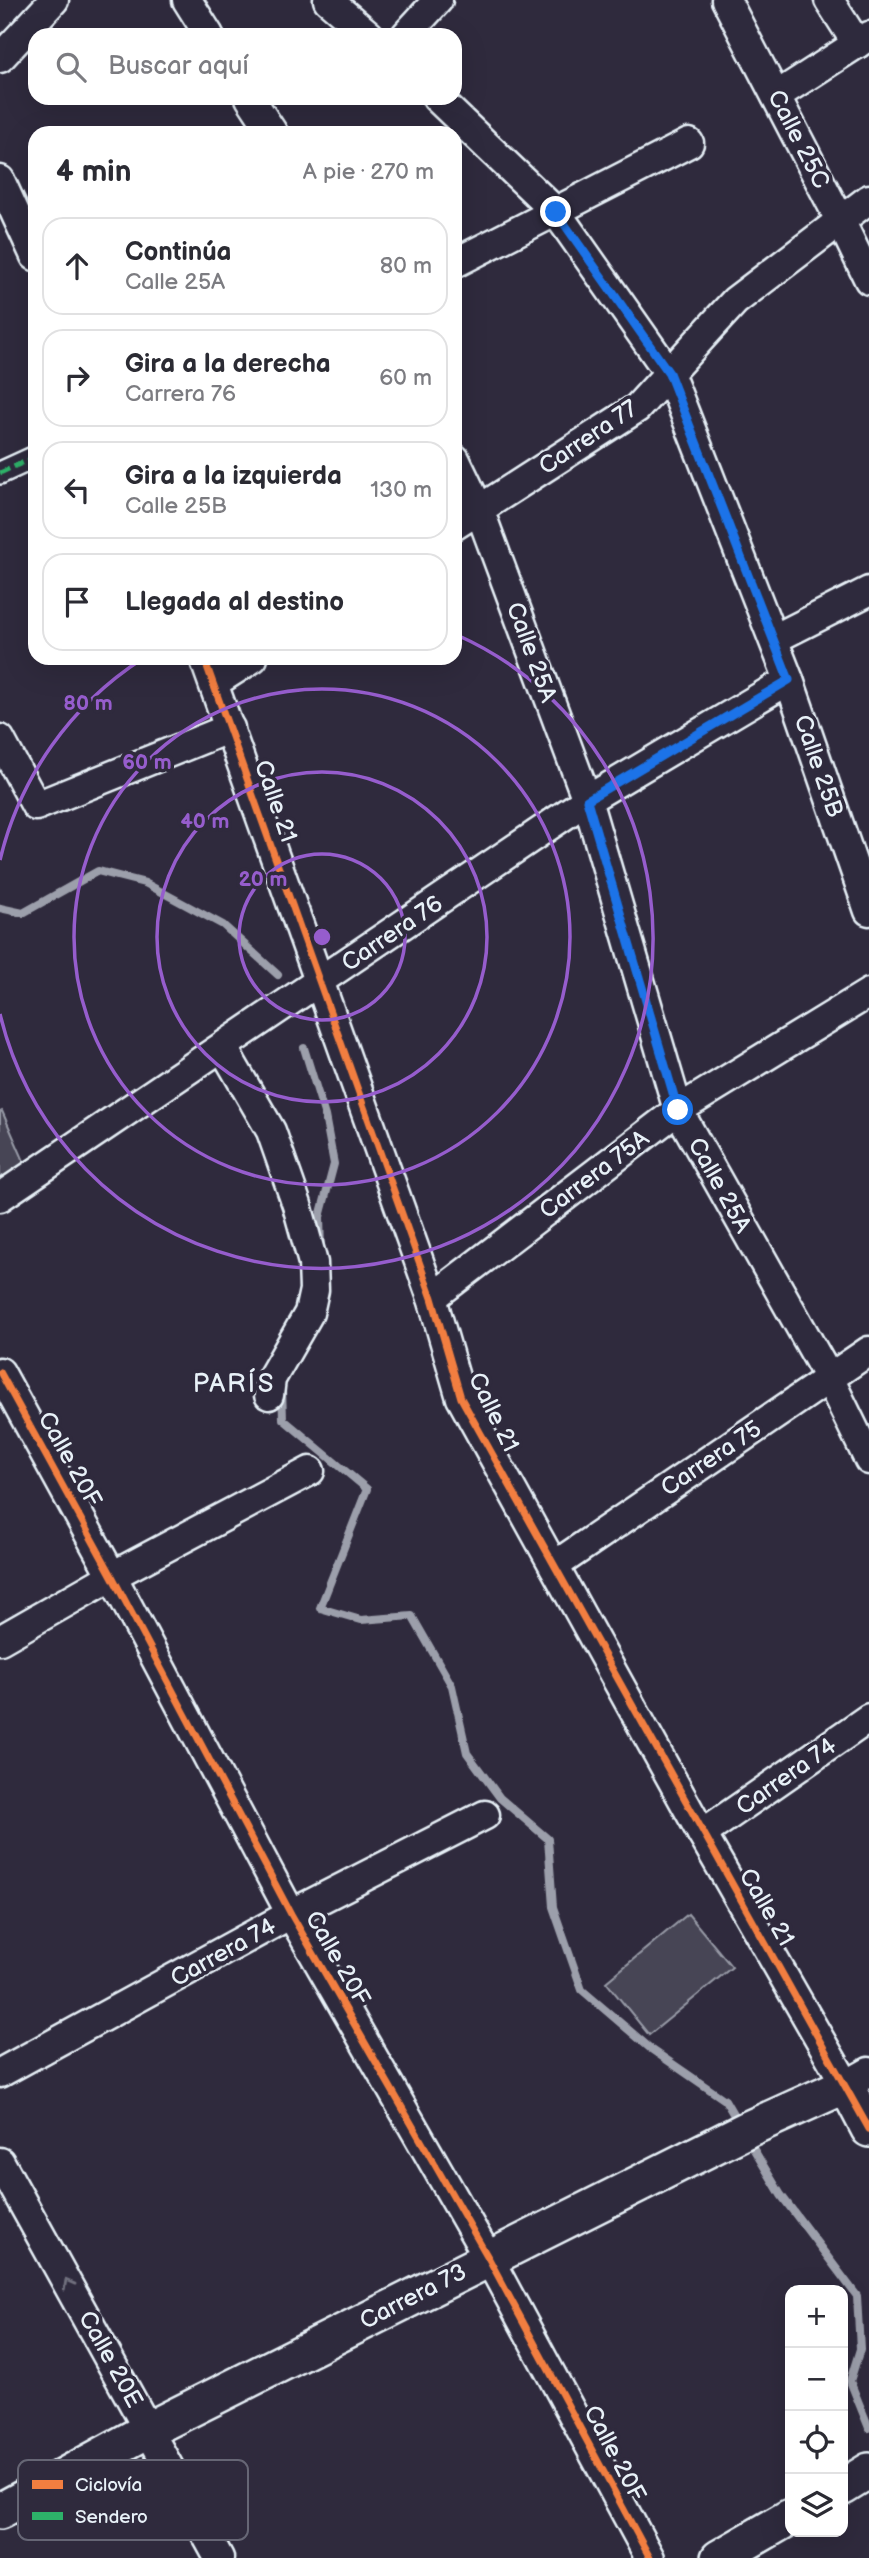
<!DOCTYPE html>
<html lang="es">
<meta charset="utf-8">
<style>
body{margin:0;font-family:"Balsamiq Sans",sans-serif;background:#f2f2f3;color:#2b2b33}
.controls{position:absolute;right:21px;bottom:21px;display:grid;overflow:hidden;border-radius:14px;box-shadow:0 7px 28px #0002}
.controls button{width:63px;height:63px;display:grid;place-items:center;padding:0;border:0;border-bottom:2px solid #e1e1e2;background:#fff;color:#2b2b33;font:35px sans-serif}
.stop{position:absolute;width:21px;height:21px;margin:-16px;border:5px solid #1a73e8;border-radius:50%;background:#fff}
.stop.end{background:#1a73e8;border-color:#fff;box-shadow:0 2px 7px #0008}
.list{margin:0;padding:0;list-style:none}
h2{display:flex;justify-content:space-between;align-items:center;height:91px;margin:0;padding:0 28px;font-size:30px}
h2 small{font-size:23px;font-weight:400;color:#7c7c81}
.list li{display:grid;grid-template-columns:46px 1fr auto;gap:21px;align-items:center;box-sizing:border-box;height:98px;margin:0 14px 14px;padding:0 14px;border:2px solid #e1e1e2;border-radius:21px}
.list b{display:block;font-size:26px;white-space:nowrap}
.list p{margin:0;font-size:23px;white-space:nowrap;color:#7c7c81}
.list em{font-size:23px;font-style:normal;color:#7c7c81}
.icon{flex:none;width:38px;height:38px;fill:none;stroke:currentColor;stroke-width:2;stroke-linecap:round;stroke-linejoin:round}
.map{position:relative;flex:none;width:869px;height:2558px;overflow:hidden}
.search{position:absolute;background:#fff;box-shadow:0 7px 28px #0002;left:28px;top:28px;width:434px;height:77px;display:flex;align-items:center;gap:18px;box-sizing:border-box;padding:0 24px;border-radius:21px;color:#7c7c81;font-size:26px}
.panel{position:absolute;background:#fff;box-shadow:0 7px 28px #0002;left:28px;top:126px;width:434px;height:539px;border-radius:21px}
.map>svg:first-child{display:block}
.green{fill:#464455;stroke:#979aa6;stroke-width:2}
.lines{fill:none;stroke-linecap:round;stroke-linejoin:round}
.stream{stroke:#9c9fab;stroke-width:8}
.pedestrian-casing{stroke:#e8f1f8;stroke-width:26}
.minor-casing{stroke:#e8f1f8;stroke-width:33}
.tertiary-casing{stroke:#e8f1f8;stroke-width:40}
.pedestrian{stroke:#2f2a3d;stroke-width:21}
.minor{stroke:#2f2a3d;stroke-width:28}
.tertiary{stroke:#2f2a3d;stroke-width:35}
.quiet{stroke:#2db169;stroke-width:5;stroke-dasharray:10 5;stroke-linecap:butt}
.cycleway-casing{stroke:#2f2a3d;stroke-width:11}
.cycleway{stroke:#f27e40;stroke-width:7}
.oneway{stroke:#70707e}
.route{stroke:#1a73e8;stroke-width:9}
.ring{fill:none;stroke:#965dcd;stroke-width:3.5}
.labels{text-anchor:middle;stroke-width:7;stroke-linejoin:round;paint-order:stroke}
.street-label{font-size:24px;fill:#e8f1f8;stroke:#2f2a3d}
.neighbourhood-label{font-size:26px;letter-spacing:2px;fill:#e8f1f8;stroke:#2f2a3d}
.key{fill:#2f2a3d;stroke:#666675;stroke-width:2}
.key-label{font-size:19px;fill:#e8f1f8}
.centre{fill:#965dcd;stroke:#2f2a3d;stroke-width:3.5}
.ring-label{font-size:21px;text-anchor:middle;font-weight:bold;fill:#965dcd;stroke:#2f2a3d;stroke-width:7;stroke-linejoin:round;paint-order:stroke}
</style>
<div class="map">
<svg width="869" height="2558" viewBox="0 0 869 2558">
<rect width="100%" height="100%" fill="#2f2a3d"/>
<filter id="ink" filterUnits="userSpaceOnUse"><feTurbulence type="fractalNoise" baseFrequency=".0143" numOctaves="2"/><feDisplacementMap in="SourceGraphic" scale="14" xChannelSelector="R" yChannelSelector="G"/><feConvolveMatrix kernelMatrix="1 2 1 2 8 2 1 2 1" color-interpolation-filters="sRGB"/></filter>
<g filter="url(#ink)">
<g class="green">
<path d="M2 1111 27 1168 0 1179V1112Z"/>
<path d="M688 1914 732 1967 649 2035 606 1982Z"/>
</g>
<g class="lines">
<g class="stream">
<path d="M0 908 23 913 98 871 145 883 223 925 278 975"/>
<path d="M304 1048 325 1116 334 1164 320 1217 321 1249"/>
<path d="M282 1388 283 1419 367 1489 320 1608 361 1620 412 1616 452 1686 467 1753 500 1798 548 1839 553 1907 582 1990 651 2049 725 2100 739 2124"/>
<path d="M747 2138 781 2195 857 2296 860 2349 850 2381 869 2428"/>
</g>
<defs>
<path id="pedestrian" d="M0 473 35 457"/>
<g id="minor">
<path d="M187 0 209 35"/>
<path d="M328 0 369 35"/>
<path d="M726 0 840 220 869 280"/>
<path d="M829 0 857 44"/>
<path d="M406 35 438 0"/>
<path d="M0 58 54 0"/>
<path d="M776 96 869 36"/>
<path d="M250 98 273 133"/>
<path d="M437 98 556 212 669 373 789 680 869 911"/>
<path d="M0 180 35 256"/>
<path d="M455 263 689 143"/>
<path d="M455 459 479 509 587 800 678 1110 829 1378 869 1460"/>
<path d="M455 525 637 408 735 301 869 199"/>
<path d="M774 639 869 591"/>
<path d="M204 658 432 1298 461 1398 702 1834 846 2085 869 2072"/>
<path d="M214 683 253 658"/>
<path d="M0 739 36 806 230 728"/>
<path d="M223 1048 271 1131 297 1205 313 1263 314 1290 309 1313 271 1379 269 1395"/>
<path d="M0 1197 587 800 789 680"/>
<path d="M432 1298 678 1110 869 993"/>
<path d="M0 1372 112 1576 291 1914 489 2259 650 2558"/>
<path d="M554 1566 869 1351"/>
<path d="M0 1640 112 1576 310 1471"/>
<path d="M702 1834 869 1718"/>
<path d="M0 2073 291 1914 485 1815"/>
<path d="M0 2162 219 2558"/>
</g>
<g id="tertiary">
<path d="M843 2487 869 2471"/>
<path d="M0 2511 150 2429 748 2129 846 2085 869 2129"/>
<path d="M719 2558 790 2517"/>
</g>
</defs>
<use href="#pedestrian" class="pedestrian-casing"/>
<use href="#minor" class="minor-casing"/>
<use href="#tertiary" class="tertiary-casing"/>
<use href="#pedestrian" class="pedestrian"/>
<use href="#minor" class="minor"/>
<use href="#tertiary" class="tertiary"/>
<path class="quiet" d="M0 473 35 457"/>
<defs>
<g id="cycleway">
<path d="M204 658 432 1298 461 1398 869 2129"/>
<path d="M0 1372 112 1576 291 1914 489 2259 650 2558"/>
</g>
</defs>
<use href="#cycleway" class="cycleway-casing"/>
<use href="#cycleway" class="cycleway"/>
</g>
<defs><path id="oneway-chevron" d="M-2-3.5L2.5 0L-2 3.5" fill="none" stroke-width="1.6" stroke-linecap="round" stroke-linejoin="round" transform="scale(1.75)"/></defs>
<use class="oneway" href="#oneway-chevron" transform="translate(68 2284) rotate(-119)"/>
</g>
<g class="lines" filter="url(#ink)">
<path class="route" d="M556 212 669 373 789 680 587 800 678 1110"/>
</g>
<g class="ring">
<circle cx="322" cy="937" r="83"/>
<circle cx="322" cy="937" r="165"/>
<circle cx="322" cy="937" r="248"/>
<path d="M0 860A331 331 0 0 1 142 659M457 635A331 331 0 1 1 0 1014"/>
</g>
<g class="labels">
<g class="street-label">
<text transform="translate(799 139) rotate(63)" y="8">Calle 25C</text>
<text transform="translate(588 437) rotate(-34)" y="8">Carrera 77</text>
<text transform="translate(532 652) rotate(70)" y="8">Calle 25A</text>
<text transform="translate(819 766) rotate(71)" y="8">Calle 25B</text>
<text transform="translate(276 801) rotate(71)" y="8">Calle 21</text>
<text transform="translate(392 933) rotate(-34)" y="8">Carrera 76</text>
<text transform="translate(594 1174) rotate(-37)" y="8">Carrera 75A</text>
<text transform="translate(720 1185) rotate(61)" y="8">Calle 25A</text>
<text transform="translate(494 1412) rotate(64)" y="8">Calle 21</text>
<text transform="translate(711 1458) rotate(-34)" y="8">Carrera 75</text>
<text transform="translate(70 1459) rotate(61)" y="8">Calle 20F</text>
<text transform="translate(786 1776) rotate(-35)" y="8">Carrera 74</text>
<text transform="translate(767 1907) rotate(60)" y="8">Calle 21</text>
<text transform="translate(223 1952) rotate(-29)" y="8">Carrera 74</text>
<text transform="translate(338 1958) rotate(60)" y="8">Calle 20F</text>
<text transform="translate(413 2296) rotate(-27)" y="8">Carrera 73</text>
<text transform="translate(111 2359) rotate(61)" y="8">Calle 20E</text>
<text transform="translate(615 2453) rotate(62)" y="8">Calle 20F</text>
</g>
<g class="neighbourhood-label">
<text x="234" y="1392">PARÍS</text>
</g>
</g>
<rect x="18" y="2460" width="230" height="80" rx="10" class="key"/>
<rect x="32" y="2480" width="31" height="9" fill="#f27e40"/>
<rect x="32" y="2512" width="31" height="8" fill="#2db169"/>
<g class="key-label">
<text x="75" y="2491">Ciclovía</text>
<text x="75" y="2523">Sendero</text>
</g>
<circle cx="322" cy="937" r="10" class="centre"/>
<g class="ring-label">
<text x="88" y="710">80 m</text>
<text x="147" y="769">60 m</text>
<text x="205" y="828">40 m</text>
<text x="263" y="886">20 m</text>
</g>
</svg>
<div class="controls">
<button>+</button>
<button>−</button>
<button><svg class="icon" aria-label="locate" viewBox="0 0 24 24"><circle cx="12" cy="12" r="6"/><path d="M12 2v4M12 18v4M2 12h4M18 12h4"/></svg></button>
<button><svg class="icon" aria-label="layers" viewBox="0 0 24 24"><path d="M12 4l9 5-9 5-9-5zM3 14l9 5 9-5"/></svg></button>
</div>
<div class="stop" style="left:678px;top:1110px"></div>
<div class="stop end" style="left:556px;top:212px"></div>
<div class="search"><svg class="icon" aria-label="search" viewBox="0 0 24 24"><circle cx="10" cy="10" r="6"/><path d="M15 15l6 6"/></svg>Buscar aquí</div>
<section class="panel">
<h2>4 min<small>A pie · 270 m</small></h2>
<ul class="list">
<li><svg class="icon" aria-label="ahead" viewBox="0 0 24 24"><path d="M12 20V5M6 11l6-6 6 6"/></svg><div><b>Continúa</b><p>Calle 25A</p></div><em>80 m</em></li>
<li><svg class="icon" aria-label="right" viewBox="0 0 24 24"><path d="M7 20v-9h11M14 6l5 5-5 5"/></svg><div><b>Gira a la derecha</b><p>Carrera 76</p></div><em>60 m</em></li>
<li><svg class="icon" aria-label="left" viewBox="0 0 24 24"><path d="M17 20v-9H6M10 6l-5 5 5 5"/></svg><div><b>Gira a la izquierda</b><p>Calle 25B</p></div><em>130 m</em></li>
<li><svg class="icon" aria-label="arrive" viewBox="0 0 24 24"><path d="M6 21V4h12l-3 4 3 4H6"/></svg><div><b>Llegada al destino</b></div></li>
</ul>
</section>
</div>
